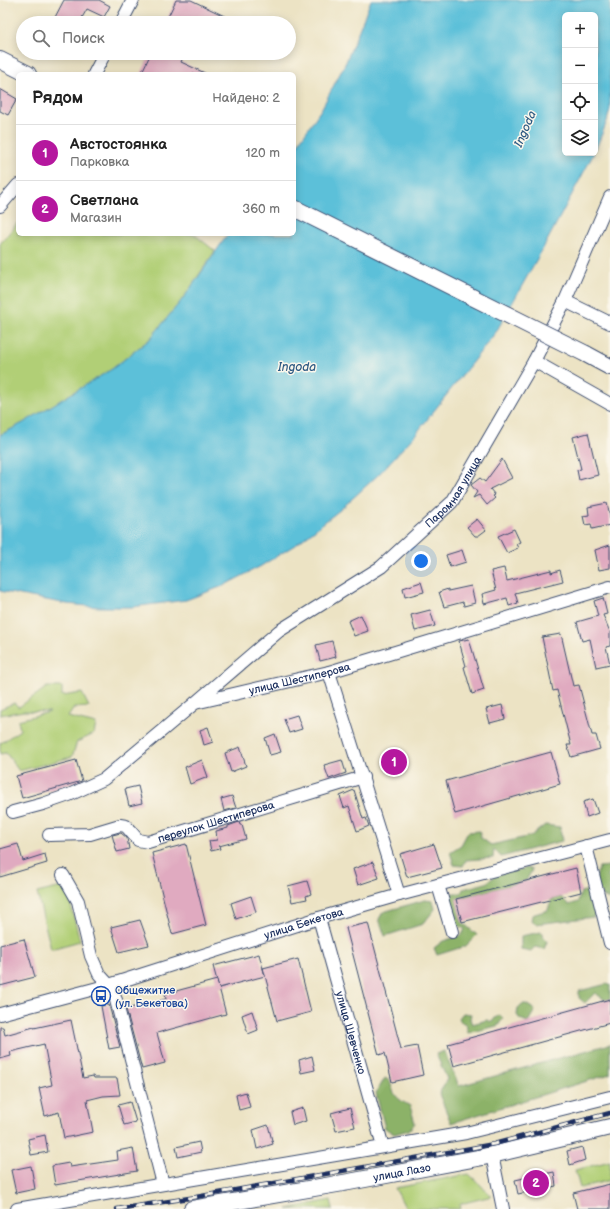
<!DOCTYPE html>
<html lang="ru">
<meta charset="utf-8">
<style>
body{margin:0;font-family:"Balsamiq Sans",sans-serif;background:#f2f2f2;color:#222}
.controls{position:absolute;right:12px;top:12px;display:grid;overflow:hidden;border-radius:6px;box-shadow:0 2px 10px #0003}
.controls button{width:36px;height:36px;display:grid;place-items:center;padding:0;border:0;border-bottom:1px solid #e0e0e0;background:#fff;color:#222;font:20px sans-serif}
.you{position:absolute;left:421px;top:561px;width:14px;height:14px;margin:-10px;border:3px solid #fff;border-radius:50%;background:#1a73e8;box-shadow:0 0 0 6px #1a73e833}
.badge{display:grid;place-items:center;width:26px;height:26px;border-radius:50%;background:#b5179e;color:#fff;font-size:13px;font-weight:700}
.pin{position:absolute;translate:-50% -50%;border:2px solid #fff;box-shadow:0 1px 4px #0006}
.list{margin:0;padding:0;list-style:none}
h2{display:flex;justify-content:space-between;align-items:center;height:52px;margin:0;padding:0 16px;font-size:17px}
h2 small{font-size:13px;font-weight:400;color:#767676}
.list li{display:grid;grid-template-columns:26px 1fr auto;gap:12px;align-items:center;box-sizing:border-box;height:56px;padding:0 16px;border-top:1px solid #e0e0e0}
.list b{display:block;font-size:15px;white-space:nowrap}
.list p{margin:0;font-size:13px;white-space:nowrap;color:#767676}
.list em{font-size:13px;font-style:normal;color:#767676}
.icon{flex:none;width:22px;height:22px;fill:none;stroke:currentColor;stroke-width:2;stroke-linecap:round;stroke-linejoin:round}
.map{position:relative;flex:none;width:610px;height:1209px;overflow:hidden}
.search{position:absolute;background:#fff;box-shadow:0 2px 10px #0003;left:16px;top:16px;width:280px;height:44px;display:flex;align-items:center;gap:10px;box-sizing:border-box;padding:0 14px;border-radius:22px;color:#767676;font-size:15px}
.panel{position:absolute;background:#fff;box-shadow:0 2px 10px #0003;left:16px;top:72px;width:280px;height:164px;border-radius:6px}
.map>svg:first-child{display:block}
.green{fill:#b1cf76;stroke:#667f6a}
.forest{fill:#8cb267;stroke:#547062}
.water{fill:#5bc0d9;stroke:#3b789c}
.building{fill:#e0aac0}
.lines{fill:none;stroke-linecap:round;stroke-linejoin:round}
.minor-casing{stroke:#3a4a6d;stroke-width:14}
.tertiary-casing{stroke:#3a4a6d;stroke-width:18}
.minor{stroke:#fff;stroke-width:12}
.tertiary{stroke:#fff;stroke-width:16}
.rail-casing{stroke:#1b2f5e;stroke-width:4.5}
.rail{stroke:#fbf7ec;stroke-width:3;stroke-dasharray:9;stroke-linecap:butt}
.tertiary-bridge-casing{stroke:#3a4a6d;stroke-width:18;stroke-linecap:butt}
.tertiary-bridge{stroke:#fff;stroke-width:16}
.labels{text-anchor:middle;stroke-width:3;stroke-linejoin:round;paint-order:stroke}
.street-label{font-size:11px;fill:#1b2f5e;stroke:#fbf7ec}
.transit-label{font-size:11px;fill:#164399;stroke:#fbf7ec;text-anchor:start}
.water-label{font-size:12px;font-style:italic;fill:#2e5a83;stroke:#fbf7ec}
</style>
<div class="map">
<svg width="610" height="1209" viewBox="0 0 610 1209">
<rect width="100%" height="100%" fill="#fbf7ec"/>
<filter id="ink" filterUnits="userSpaceOnUse"><feTurbulence type="fractalNoise" baseFrequency=".025" numOctaves="2"/><feDisplacementMap in="SourceGraphic" scale="8" xChannelSelector="R" yChannelSelector="G"/><feConvolveMatrix kernelMatrix="1 2 1 2 8 2 1 2 1" color-interpolation-filters="sRGB"/></filter>
<filter id="wash" filterUnits="userSpaceOnUse"><feTurbulence type="fractalNoise" baseFrequency=".012" numOctaves="4" result="noise"/><feDisplacementMap in="SourceGraphic" scale="16" xChannelSelector="R" yChannelSelector="G"/><feGaussianBlur stdDeviation="0.9" result="paint"/><feColorMatrix in="noise" values="0 0 0 0 0 0 0 0 0 0 0 0 0 0 0 0 0 1.4 0 .05"/><feComposite in="paint" operator="in"/></filter>
<g filter="url(#wash)">
<rect width="100%" height="100%" fill="#ece3c4"/>
<g class="green">
<path d="M18 222V234H194L215 251 185 296 150 339 112 369 23 423 0 435V244Z"/>
<path d="M47 687H62V696L82 693 89 707 74 708 68 717 96 724 94 734 77 742 72 757 19 771 6 753 0 754V742L1 743 20 730 18 720 50 712 24 711 0 715V709L14 703 19 707Z"/>
<path d="M66 886 80 941 51 949 37 893Z"/>
<path d="M610 1161V1180L580 1188 575 1170Z"/>
<path d="M469 1174 492 1196 460 1204 461 1209H406L395 1188Z"/>
<path d="M331 1200 333 1209H287Z"/>
</g>
<g class="forest">
<path d="M545 825 560 827 562 841 501 857 494 849 493 858 466 860 463 866 454 865 450 852 461 845 468 832 480 831 481 838 491 845 531 836Z"/>
<path d="M610 866 608 877 610 880V899L602 896 595 882 599 867Z"/>
<path d="M527 868 532 870 526 881 457 899 462 922 477 935 466 946 437 955 434 948 443 941 462 935 465 929 454 924V916L448 910 450 895 453 893H461L463 889 486 883 498 874Z"/>
<path d="M588 890 590 904 596 909 594 917 536 924 531 921 532 915 548 910 551 900 561 897 569 905 578 902 581 892Z"/>
<path d="M425 900 433 901 435 909 423 924 385 936 379 919 383 912Z"/>
<path d="M541 932 547 942 544 949 535 947 531 951 521 949V936Z"/>
<path d="M607 984 610 985V999L605 1000 595 993 585 1003 579 998V991Z"/>
<path d="M522 1004H526L535 1010 528 1022 520 1019 517 1015 518 1008Z"/>
<path d="M463 1013 471 1014 470 1019 472 1024 487 1020 492 1022 495 1018 500 1015 503 1019 497 1026 468 1033 466 1024 461 1022 459 1018Z"/>
<path d="M610 1044V1074L451 1123 439 1094 447 1079 436 1054 444 1051 459 1086Z"/>
<path d="M385 1078 390 1081C394 1096 396 1098 410 1106L415 1123 409 1130 394 1134 385 1128 376 1093Z"/>
</g>
<path class="water" d="M371 0H610V108L607 121 595 151V15H565V153H594L547 241 496 332 415 435 378 475 341 509 298 543 261 566 223 586 186 600 132 607H99L67 604 0 591V435L23 423 112 369 150 339 185 296 228 234H294V150L322 108 346 62Z"/>
<g id="blocks">
<g class="building">
<path d="M64 0H99L110 6 104 17 87 9 79 23H52Z"/>
<path d="M176 0H191L239 23H165Z"/>
<path d="M151 53H185L181 62 207 74H141Z"/>
<path d="M0 89 17 99 8 115 0 111Z"/>
<path d="M588 433 598 475 579 480 577 470 581 469 573 437Z"/>
<path d="M502 459 512 478 490 489 495 495 493 496 495 498 487 505 479 495 473 498 477 492 471 485 480 478 485 482Z"/>
<path d="M607 503 610 517V525L592 529 591 524 585 525 583 516 589 515 588 507Z"/>
<path d="M477 519 486 530 478 536H475L467 527Z"/>
<path d="M514 529 520 542 516 544 518 548 507 553 498 536Z"/>
<path d="M610 545V568L599 570 595 550Z"/>
<path d="M462 550 466 562 450 567 446 555Z"/>
<path d="M504 568 507 581 551 570V573L560 570 563 581 515 593 518 603 509 606 507 598 484 604 482 594 496 590 491 571Z"/>
<path d="M421 582 424 592 405 597 403 588Z"/>
<path d="M471 586 475 603 464 606 463 602 444 607 439 592 448 589V591Z"/>
<path d="M603 598 607 614 603 615 610 632V646L606 647 610 664 596 667 590 639 582 641 577 622 598 616 594 601Z"/>
<path d="M430 610 435 626 415 631 411 615Z"/>
<path d="M361 615 368 631 354 636 348 621Z"/>
<path d="M561 634 573 686 579 685 592 735H596L600 749 571 757 567 745H571L557 690 553 691 542 637Z"/>
<path d="M469 639 484 690 472 694 464 667 466 666 459 641Z"/>
<path d="M332 641 336 657 320 661 316 645Z"/>
<path d="M502 705 505 719 490 723 486 709Z"/>
<path d="M297 715 302 729 289 733 284 719Z"/>
<path d="M208 727 213 742 204 745 200 730Z"/>
<path d="M275 734 281 752 270 755 265 738Z"/>
<path d="M240 747 246 766 231 772 225 753Z"/>
<path d="M551 752 560 784 455 814 446 781Z"/>
<path d="M76 760 82 781 22 798 16 776Z"/>
<path d="M202 760 208 777 190 784 185 767Z"/>
<path d="M342 760 346 773 329 779 324 765Z"/>
<path d="M138 786 142 803 129 806 125 789Z"/>
<path d="M354 790 363 819 366 818 369 826 357 831 349 806 344 808 340 796Z"/>
<path d="M232 796 236 808 224 811 221 799Z"/>
<path d="M593 799 598 813 587 817 583 802Z"/>
<path d="M239 822 240 825H242L246 839 219 846 220 849 211 851 209 841 217 840 216 831 228 828V826Z"/>
<path d="M121 833 127 838 129 849 117 852 112 835Z"/>
<path d="M18 844 23 861 45 854 47 863 0 877V849Z"/>
<path d="M186 844 206 925 172 934 152 853Z"/>
<path d="M434 844 442 868 407 877 400 854Z"/>
<path d="M373 862 379 878 358 885 353 869Z"/>
<path d="M576 868 581 892 462 922 456 899Z"/>
<path d="M307 881 311 894 306 896 307 899 292 902 288 886Z"/>
<path d="M251 896 256 912 236 919 231 903Z"/>
<path d="M140 920 149 945 119 952 111 927Z"/>
<path d="M368 923 401 1049 417 1046 423 1075 392 1082 385 1053 379 1055 346 928Z"/>
<path d="M24 939 35 977 0 986V945Z"/>
<path d="M259 954 265 976 219 988 213 966Z"/>
<path d="M298 959 311 1012 277 1021 263 968Z"/>
<path d="M217 980 226 1014 157 1033 165 1063 142 1069 126 1009 166 999 165 994Z"/>
<path d="M610 999V1023L454 1066 448 1044Z"/>
<path d="M109 1005 120 1047 109 1049 101 1006Z"/>
<path d="M252 1011 258 1030 248 1034 242 1015Z"/>
<path d="M71 1020 83 1078 93 1076 94 1078H117L120 1095 103 1096 87 1100 93 1132 64 1138 59 1112 45 1116 39 1088 52 1085 44 1044 10 1052 11 1056 0 1059V1027H3L5 1035 34 1027V1028Z"/>
<path d="M312 1056 315 1070 301 1073 299 1060Z"/>
<path d="M246 1092 250 1107 239 1110 236 1095Z"/>
<path d="M130 1102 136 1122 124 1125 118 1105Z"/>
<path d="M303 1108 306 1121 293 1125 290 1112Z"/>
<path d="M350 1108 355 1127 336 1131 331 1113Z"/>
<path d="M268 1125 273 1144 257 1149 253 1130Z"/>
<path d="M45 1135 48 1152 31 1155 28 1139Z"/>
<path d="M199 1142 201 1152 178 1157 176 1147Z"/>
<path d="M582 1147 585 1160 570 1165 567 1151Z"/>
<path d="M133 1148 137 1171 55 1185 52 1166 69 1163 70 1167 118 1160 117 1151Z"/>
<path d="M31 1166 35 1189 16 1193 11 1170Z"/>
<path d="M554 1172 556 1186 518 1194 515 1180Z"/>
<path d="M610 1184V1209H577L573 1193Z"/>
</g>
</g>
</g>
<g filter="url(#ink)">
<use href="#blocks" fill-opacity="0" stroke="#3a4a6d" stroke-width="1"/>
<g class="lines">
<defs>
<g id="minor">
<path d="M121 23 133 0"/>
<path d="M94 74 105 53"/>
<path d="M0 206 18 185"/>
<path d="M565 301 610 323"/>
<path d="M534 361 610 404"/>
<path d="M329 672 399 895"/>
<path id="s1" d="M195 703 279 631 381 567 452 502 534 361 565 301 610 197"/>
<path id="s2" d="M13 812 43 804 69 795 104 779 195 703 329 672 610 587"/>
<path id="s3" d="M49 835 90 834 120 825 126 826 138 840 148 842 363 777"/>
<path d="M586 846 610 943"/>
<path d="M63 875 78 901 91 956 99 974 109 985 116 1000 163 1184"/>
<path d="M438 885 452 932"/>
<path id="s4" d="M319 918 383 1147"/>
<path id="s5" d="M0 1014 109 985 319 918 399 895 610 840"/>
<path d="M492 1155 503 1209"/>
<path d="M17 1209 466 1133 610 1097"/>
</g>
<g id="tertiary">
<path d="M0 60 28 74"/>
<path d="M586 354 610 367"/>
<path id="s6" d="M192 1209 349 1182 483 1157 610 1127"/>
</g>
</defs>
<use href="#minor" class="minor-casing"/>
<use href="#tertiary" class="tertiary-casing"/>
<use href="#minor" class="minor"/>
<use href="#tertiary" class="tertiary"/>
<defs>
<path id="rail" d="M117 1209 196 1197 494 1144 610 1113"/>
</defs>
<use href="#rail" class="rail-casing"/>
<use href="#rail" class="rail"/>
<defs>
<path id="tertiary-bridge" d="M294 208 586 354"/>
</defs>
<use href="#tertiary-bridge" class="tertiary-bridge-casing"/>
<use href="#tertiary-bridge" class="tertiary-bridge"/>
</g>
</g>
<defs>
<symbol id="bus-ring" viewBox="-11 -11 22 22"><circle r="9.5" fill="#fbf7ec" stroke="#1a4fb4" stroke-width="1.5"/><path d="M-5-6H5V4H4V6H2V4H-2V6H-4V4H-5ZM-3.5-4V0h7V-4ZM-3.5 1.2v1.5H-2V1.2ZM2 1.2v1.5H3.5V1.2Z" fill="#1a4fb4"/></symbol>
</defs>
<g fill-rule="evenodd">
<use href="#bus-ring" x="90" y="985" width="22" height="22"/>
</g>
<g class="labels">
<g class="street-label">
<text dy="4" stroke="none"><textPath href="#s1" startOffset="336">Паромная улица</textPath></text>
<text dy="4" stroke="none"><textPath href="#s2" startOffset="323">улица Шестиперова</textPath></text>
<text dy="4" stroke="none"><textPath href="#s3" startOffset="178">переулок Шестиперова</textPath></text>
<text dy="4" stroke="none"><textPath href="#s5" startOffset="317">улица Бекетова</textPath></text>
<text dy="4" stroke="none"><textPath href="#s4" startOffset="119">улица Шевченко</textPath></text>
<text dy="4" stroke="none"><textPath href="#s6" startOffset="213">улица Лазо</textPath></text>
</g>
<g class="transit-label">
<text x="115" y="994">Общежитие<tspan x="115" dy="13">(ул. Бекетова)</tspan></text>
</g>
<g class="water-label">
<text transform="translate(525 129) rotate(-67)" y="4">Ingoda</text>
<text x="297" y="371">Ingoda</text>
</g>
</g>
</svg>
<div class="controls">
<button>+</button>
<button>−</button>
<button><svg class="icon" aria-label="locate" viewBox="0 0 24 24"><circle cx="12" cy="12" r="6"/><path d="M12 2v4M12 18v4M2 12h4M18 12h4"/></svg></button>
<button><svg class="icon" aria-label="layers" viewBox="0 0 24 24"><path d="M12 4l9 5-9 5-9-5zM3 14l9 5 9-5"/></svg></button>
</div>
<div class="you"></div>
<div class="pin badge" style="left:394px;top:762px">1</div>
<div class="pin badge" style="left:536px;top:1183px">2</div>
<div class="search"><svg class="icon" aria-label="search" viewBox="0 0 24 24"><circle cx="10" cy="10" r="6"/><path d="M15 15l6 6"/></svg>Поиск</div>
<section class="panel">
<h2>Рядом<small>Найдено: 2</small></h2>
<ul class="list">
<li><span class="badge">1</span><div><b>Австостоянка</b><p>Парковка</p></div><em>120 m</em></li>
<li><span class="badge">2</span><div><b>Светлана</b><p>Магазин</p></div><em>360 m</em></li>
</ul>
</section>
</div>
